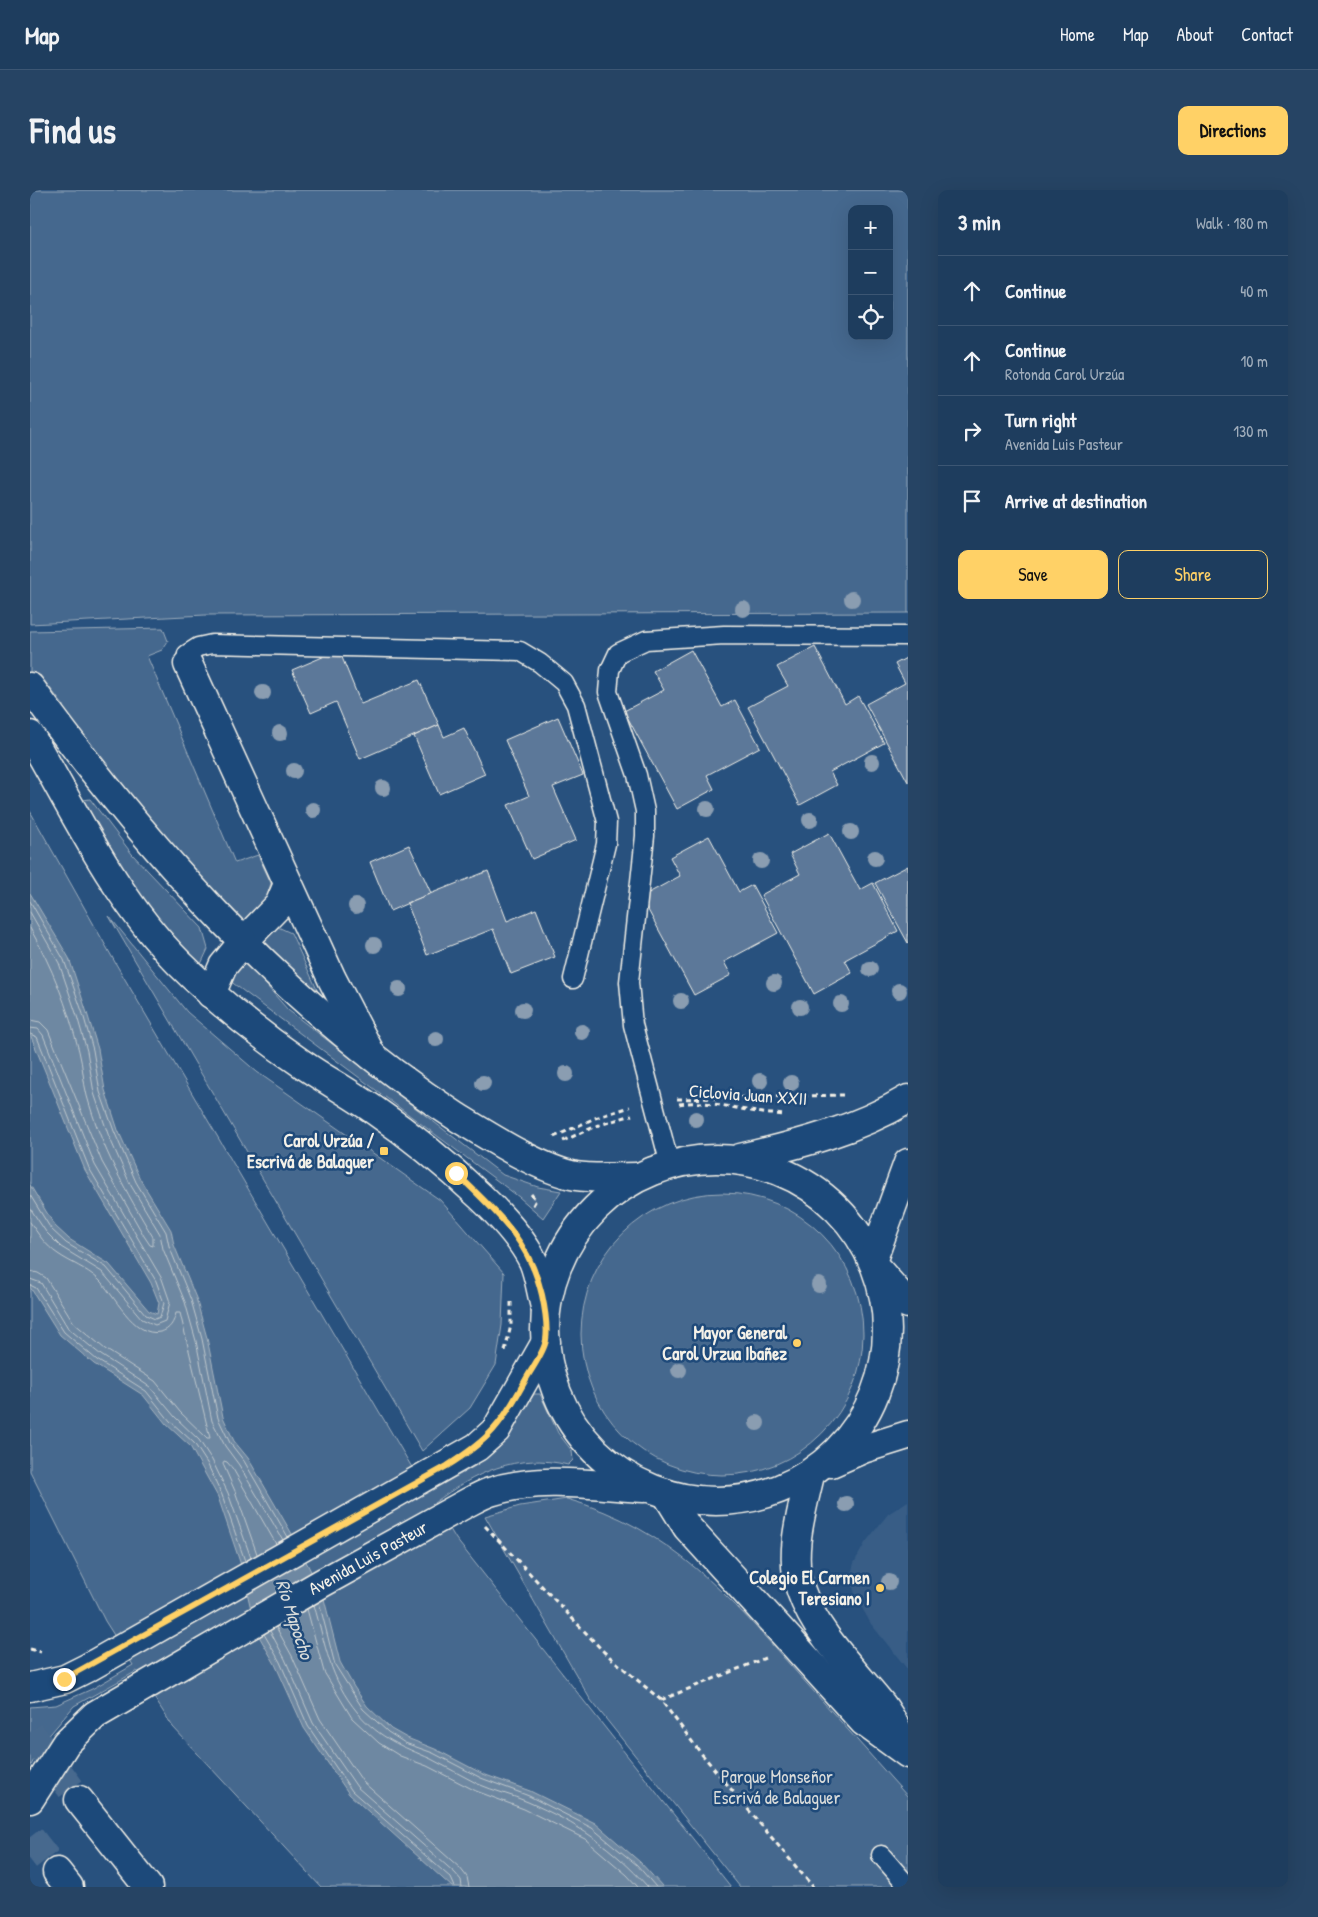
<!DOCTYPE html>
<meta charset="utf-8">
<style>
body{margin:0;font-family:"Patrick Hand",sans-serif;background:#264464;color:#f1f3f6}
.controls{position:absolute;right:15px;top:15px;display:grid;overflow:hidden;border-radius:10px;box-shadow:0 5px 20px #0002}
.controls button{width:45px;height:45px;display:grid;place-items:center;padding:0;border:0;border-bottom:1px solid #3c5673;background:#1e3d5e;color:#f1f3f6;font:25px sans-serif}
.stop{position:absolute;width:15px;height:15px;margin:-11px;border:4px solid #ffd166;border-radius:50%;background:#fff}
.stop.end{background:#ffd166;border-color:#fff;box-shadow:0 1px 5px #0008}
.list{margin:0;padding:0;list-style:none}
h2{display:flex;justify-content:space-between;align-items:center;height:65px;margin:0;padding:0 20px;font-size:21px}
h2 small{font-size:16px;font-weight:400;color:#a1aebc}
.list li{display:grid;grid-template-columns:32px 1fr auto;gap:15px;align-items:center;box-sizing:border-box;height:70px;padding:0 20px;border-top:1px solid #3c5673}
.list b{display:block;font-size:19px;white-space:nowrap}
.list p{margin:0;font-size:16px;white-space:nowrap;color:#a1aebc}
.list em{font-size:16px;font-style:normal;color:#a1aebc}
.actions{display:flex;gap:10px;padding:15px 20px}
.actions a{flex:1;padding:11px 0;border:1px solid #ffd166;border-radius:10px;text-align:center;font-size:18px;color:#ffd166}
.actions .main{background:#ffd166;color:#111}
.icon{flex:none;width:28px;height:28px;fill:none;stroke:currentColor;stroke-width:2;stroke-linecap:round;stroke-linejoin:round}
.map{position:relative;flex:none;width:878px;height:1697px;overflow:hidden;border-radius:10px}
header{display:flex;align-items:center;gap:30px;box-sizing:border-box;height:70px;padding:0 25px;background:#1e3d5e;border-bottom:1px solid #3c5673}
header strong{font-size:24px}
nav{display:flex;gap:28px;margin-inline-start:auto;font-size:18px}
.intro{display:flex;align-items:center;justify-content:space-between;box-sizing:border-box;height:120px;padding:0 30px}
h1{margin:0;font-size:35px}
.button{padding:12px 22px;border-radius:10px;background:#ffd166;color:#111;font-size:18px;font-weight:700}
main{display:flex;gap:30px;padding:0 30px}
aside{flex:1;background:#1e3d5e;border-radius:10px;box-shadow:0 5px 20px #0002}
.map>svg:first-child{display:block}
.built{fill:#375d86}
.green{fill:#45688e;stroke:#9cacbb;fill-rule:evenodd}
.water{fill:#6e88a2;stroke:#a4b2be}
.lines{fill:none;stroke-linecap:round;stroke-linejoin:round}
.shore{stroke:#bec7cc;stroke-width:1}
.building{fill:#5b7899;stroke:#f4f1e8}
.highway-tunnel{stroke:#47698e;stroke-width:28;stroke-dasharray:28 14;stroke-linecap:butt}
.lane-casing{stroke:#f4f1e8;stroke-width:21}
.street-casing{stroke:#f4f1e8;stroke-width:31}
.secondary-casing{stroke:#f4f1e8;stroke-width:31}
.highway-casing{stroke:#f4f1e8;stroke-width:31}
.path{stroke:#f4f1e8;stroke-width:3;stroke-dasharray:5 4;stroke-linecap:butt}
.lane{stroke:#1f4a7a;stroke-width:18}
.street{stroke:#1f4a7a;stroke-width:28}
.secondary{stroke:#1f4a7a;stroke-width:28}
.highway{stroke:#1f4a7a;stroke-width:28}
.tree{fill:#8a9db1}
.route{stroke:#ffd166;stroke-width:6}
.poi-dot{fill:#ffd166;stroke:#1f4a7a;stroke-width:2}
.labels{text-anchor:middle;stroke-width:5;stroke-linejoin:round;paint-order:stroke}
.street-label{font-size:18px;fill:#f4f1e8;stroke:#1f4a7a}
.poi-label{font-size:18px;font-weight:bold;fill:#f4f1e8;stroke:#1f4a7a;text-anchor:end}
.park-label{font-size:18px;fill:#dadcda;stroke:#1f4a7a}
.water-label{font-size:19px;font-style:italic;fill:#d9dcda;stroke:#1f4a7a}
</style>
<header>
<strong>Map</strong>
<nav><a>Home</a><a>Map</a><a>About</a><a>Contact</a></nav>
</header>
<div class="intro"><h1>Find us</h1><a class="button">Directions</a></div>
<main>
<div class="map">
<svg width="878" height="1697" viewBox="0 0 878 1697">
<rect width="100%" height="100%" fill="#28517e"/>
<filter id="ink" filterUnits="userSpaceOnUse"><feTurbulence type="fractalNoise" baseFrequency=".02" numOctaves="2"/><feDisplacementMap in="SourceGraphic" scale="10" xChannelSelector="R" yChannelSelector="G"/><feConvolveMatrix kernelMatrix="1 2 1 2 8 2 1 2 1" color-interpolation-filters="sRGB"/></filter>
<g filter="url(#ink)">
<path class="built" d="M878 1311V1480L841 1434 826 1407 820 1388 824 1373 835 1353 858 1324Z"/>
<g class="green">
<path d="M0 0H878V423L175 425 0 434ZM822 19H859V146H822Z"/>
<path d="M133 438 138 451 132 460 117 466 205 673 228 665 241 693 235 713 209 736 32 529 33 515 10 485 2 490 0 487V441Z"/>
<path d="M60 609 102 664 172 738 178 759 171 774H165L111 710 53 610Z"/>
<path d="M0 621 86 774 397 1303 445 1276 469 1258 504 1204H510L528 1243 542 1261 543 1270 538 1275C486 1262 445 1283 404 1313L426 1349 701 1697H291L143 1537 107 1481 44 1516 10 1556 0 1578V1517L26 1515 62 1499 103 1475 75 1431 0 1281Z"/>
<path d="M79 726 157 822 227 882 410 1010 474 1083 472 1135 466 1175 440 1218 392 1261Z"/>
<path d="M248 737 261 743 296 819 227 756Z"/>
<path d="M215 771 258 820 473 985 508 997 531 1001 513 1028 489 1007 200 791Z"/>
<circle cx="692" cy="1144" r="141"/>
<path d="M537 1309C641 1338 700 1407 769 1485 805 1526 842 1566 878 1607V1697H710L560 1509 455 1326 490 1316Z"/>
</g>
<path class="water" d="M0 703 39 768 57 823 68 859 75 900 88 940 110 989 141 1040 144 1055 166 1108 177 1148 193 1227 204 1251 218 1268 262 1344 293 1405 310 1472 324 1497 337 1516 361 1539 377 1548 405 1559 453 1584 500 1601 565 1633 610 1672 633 1697H422L319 1604 274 1538 245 1474 230 1448 223 1428 210 1372 188 1307 160 1256 136 1234 113 1205 64 1174 30 1145 0 1097V995L25 1036 39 1049 79 1074 119 1121 127 1124 129 1113 121 1093 55 980 0 844Z"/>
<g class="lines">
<g class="shore">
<path d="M0 711 34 770 53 824 63 860 70 902 84 941 106 992 136 1042 139 1056 161 1110 172 1149 188 1228 200 1253 214 1271 258 1347"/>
<path d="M0 722 29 773 47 826 57 861 64 903 78 944 100 994 130 1044 133 1059 155 1112 166 1151 182 1231 195 1256 209 1275 253 1350"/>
<path d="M0 738C23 779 37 815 49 861 53 876 53 891 57 906 71 957 96 1002 123 1047V1056L120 1055 114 1046 72 972 18 840 10 832 0 830"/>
<path d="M0 838 8 839 13 845 65 975 132 1089 140 1112 135 1131 125 1135 112 1129 72 1082 31 1057 16 1042 0 1018"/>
<path d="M0 844 7 847 59 978 126 1091 134 1113 130 1127 125 1129 116 1125 76 1077 36 1053 21 1039 0 1005"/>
<path d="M0 1032C8 1044 16 1056 28 1064 41 1073 56 1078 68 1089 84 1103 103 1148 130 1142 140 1140 144 1132 146 1123H150L180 1248H177L150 1222 125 1191 75 1159 44 1133 16 1088 8 1083 0 1081"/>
<path d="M0 1089 11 1093 38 1138 71 1165 120 1197 145 1227 169 1250 182 1270 198 1303 221 1368"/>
<path d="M0 1095 6 1098 34 1142 67 1170 116 1201 140 1231 164 1253 177 1273 192 1305 215 1371"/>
<path d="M227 1364 205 1301 193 1274 194 1271 197 1272 203 1279 246 1354"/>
<path d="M289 1412 305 1475 333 1519 358 1542 375 1553 403 1563 451 1588 499 1606 562 1638 607 1675 626 1697"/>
<path d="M284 1415C296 1456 299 1488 328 1523 350 1549 372 1556 401 1569 417 1577 432 1586 448 1594 464 1601 482 1605 498 1612 547 1633 582 1657 618 1697"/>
<path d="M277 1419 294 1482 322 1528 349 1553 370 1566 397 1576 446 1601 494 1619 555 1649 597 1685 608 1697"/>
<path d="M246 1437 262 1466 290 1529 333 1592 430 1678 437 1687 439 1697"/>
<path d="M240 1441 255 1469 283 1533 327 1597 425 1683 431 1690 432 1697"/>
<path d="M234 1444 250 1472 278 1536 322 1601 421 1688 425 1697"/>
</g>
</g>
<g class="building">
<path d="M785 457 815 514 828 506 854 553 800 582 807 595 770 615 718 517 758 496 747 477Z"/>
<path d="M309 460 331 514 389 490 409 535 330 569 306 512 281 523 262 480Z"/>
<path d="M661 460 692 517 705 510 730 557 677 585 684 599 647 619 594 521 634 500 623 481Z"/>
<path d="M878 467V592L836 514 875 493 865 474Z"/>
<path d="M528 527 553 585 523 597 546 650 502 669 478 615 499 606 475 550Z"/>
<path d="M409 535 414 547 434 538 455 584 409 604 384 546Z"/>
<path d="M799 643 830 700 843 693 868 741 815 770 822 783 784 804 731 705 770 684 760 664Z"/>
<path d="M679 646 709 702 722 695 748 743 694 772 701 785 664 805 611 707 650 686 640 667Z"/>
<path d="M379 655 401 703 360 721 340 672Z"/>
<path d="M878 676V753L845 693Z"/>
<path d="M458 681 477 731 506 719 525 767 481 784 463 739 397 765 377 713Z"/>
</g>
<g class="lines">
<g class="highway-tunnel">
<path d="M0 1542 49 1610"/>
<path d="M0 1647 27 1682"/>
</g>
<defs>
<g id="lane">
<path d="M158 474 157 464 168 457 182 454 490 461 510 473 534 493 546 515 577 632 576 654 543 789"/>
<path d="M640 975 603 835 599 792 615 646V621L607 585 578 502 580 480 588 463 616 450 694 445 878 446"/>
<path d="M851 1665 878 1696"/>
</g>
<g id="street">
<path d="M158 474 302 789 342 866"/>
<path d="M213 752 249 715 258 694"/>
</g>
<g id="secondary">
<path d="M0 497C119 661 256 816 427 927 458 946 511 980 546 986 565 989 587 987 607 987"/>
<path d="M0 545C45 622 85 709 149 773 186 810 227 843 271 873 294 889 320 903 344 920 382 946 417 975 451 1007 470 1025 491 1047 503 1071 509 1085 511 1102 515 1117"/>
<path d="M181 804 193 776 213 752"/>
<path d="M710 968C768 955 826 940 878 909"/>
<circle cx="686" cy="1140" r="171"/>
<path d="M843 1069 878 973"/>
<path d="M849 1081 878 1114"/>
<path d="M801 1273 833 1259 878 1245"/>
<path d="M780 1285C772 1320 758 1365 771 1401 786 1444 824 1480 852 1515 862 1528 869 1544 877 1558"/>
<path d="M636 1303 657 1337 834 1532 878 1564"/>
<path d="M0 1497 35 1489 59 1477 447 1257 466 1240 516 1152"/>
<path d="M0 1609 36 1553 65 1525 292 1393 435 1314C443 1310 451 1305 460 1302 508 1286 565 1295 614 1298"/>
</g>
<g id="highway">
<path d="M49 1610 118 1697"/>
<path d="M27 1682 39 1697"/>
</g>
</defs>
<use href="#lane" class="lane-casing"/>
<use href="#street" class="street-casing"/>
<use href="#secondary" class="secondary-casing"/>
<use href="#highway" class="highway-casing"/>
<g class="path">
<path d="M647 909 813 905"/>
<path d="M649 914C676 910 699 917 726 922 736 924 746 924 756 925"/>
<path d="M524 947 565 928 600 917"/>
<path d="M533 951 566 936 602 925"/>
<path d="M501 1004 506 1010 502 1017"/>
<path d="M475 1161 481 1135V1112"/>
<path d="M455 1336 574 1462 631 1510 670 1562 783 1697"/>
<path d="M0 1459 11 1462"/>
<path d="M631 1510 735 1468"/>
</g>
<use href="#lane" class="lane"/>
<use href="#street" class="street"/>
<use href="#secondary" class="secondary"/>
<use href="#highway" class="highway"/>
</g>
<g class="tree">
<circle cx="822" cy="409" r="8"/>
<circle cx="713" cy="419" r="8"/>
<circle cx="233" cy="503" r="8"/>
<circle cx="250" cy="543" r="8"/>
<circle cx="842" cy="572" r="8"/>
<circle cx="264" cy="581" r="8"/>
<circle cx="353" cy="598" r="8"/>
<circle cx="677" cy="619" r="8"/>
<circle cx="283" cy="620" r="8"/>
<circle cx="780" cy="630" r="8"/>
<circle cx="821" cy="642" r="8"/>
<circle cx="845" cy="668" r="8"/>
<circle cx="731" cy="671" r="8"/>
<circle cx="326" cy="716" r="8"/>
<circle cx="344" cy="755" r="8"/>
<circle cx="840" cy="779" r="8"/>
<circle cx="744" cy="793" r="8"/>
<circle cx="369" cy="799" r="8"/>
<circle cx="869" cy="801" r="8"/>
<circle cx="651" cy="811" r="8"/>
<circle cx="811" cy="814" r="8"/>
<circle cx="770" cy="817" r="8"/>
<circle cx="493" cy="820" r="8"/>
<circle cx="552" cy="842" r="8"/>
<circle cx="406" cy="849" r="8"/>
<circle cx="536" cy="884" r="8"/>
<circle cx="730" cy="891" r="8"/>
<circle cx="453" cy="893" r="8"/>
<circle cx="761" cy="893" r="8"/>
<circle cx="666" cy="929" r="8"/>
<circle cx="789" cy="1095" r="8"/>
<circle cx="649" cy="1180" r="8"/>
<circle cx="727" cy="1233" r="8"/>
<circle cx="816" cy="1314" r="8"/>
<circle cx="859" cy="1392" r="8"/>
</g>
</g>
<g class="lines" filter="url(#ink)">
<path class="route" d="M34 1489 417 1276C460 1249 471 1235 495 1191 501 1179 514 1163 516 1150 518 1136 515 1119 512 1105 499 1049 466 1022 426 983"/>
</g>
<g class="poi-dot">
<rect x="349" y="956" width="10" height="10" rx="2.5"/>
<circle cx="767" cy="1153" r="5"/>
<circle cx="850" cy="1398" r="5"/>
</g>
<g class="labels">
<g class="street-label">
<text transform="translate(718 905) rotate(4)" y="6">Ciclovia Juan XXII</text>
<text transform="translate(338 1368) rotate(-29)" y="6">Avenida Luis Pasteur</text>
</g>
<g class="poi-label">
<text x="344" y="957">Carol Urzúa /<tspan x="344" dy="21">Escrivá de Balaguer</tspan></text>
<text x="757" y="1149">Mayor General<tspan x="757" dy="21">Carol Urzua Ibañez</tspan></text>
<text x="840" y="1394">Colegio El Carmen<tspan x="840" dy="21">Teresiano I</tspan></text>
</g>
<g class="park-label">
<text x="747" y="1593">Parque Monseñor<tspan x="747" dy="21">Escrivá de Balaguer</tspan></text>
</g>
<g class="water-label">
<text transform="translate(265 1429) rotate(72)" y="7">Río Mapocho</text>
</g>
</g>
</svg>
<div class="controls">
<button>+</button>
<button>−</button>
<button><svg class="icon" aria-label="locate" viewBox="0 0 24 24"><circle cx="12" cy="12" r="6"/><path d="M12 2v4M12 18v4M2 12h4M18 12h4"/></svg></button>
</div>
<div class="stop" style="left:426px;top:983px"></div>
<div class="stop end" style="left:34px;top:1489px"></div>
</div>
<aside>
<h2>3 min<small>Walk · 180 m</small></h2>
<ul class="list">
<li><svg class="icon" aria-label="ahead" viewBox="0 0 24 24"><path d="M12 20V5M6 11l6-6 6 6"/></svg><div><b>Continue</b></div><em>40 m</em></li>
<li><svg class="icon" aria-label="ahead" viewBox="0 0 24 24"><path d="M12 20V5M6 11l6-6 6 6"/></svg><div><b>Continue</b><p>Rotonda Carol Urzúa</p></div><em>10 m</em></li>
<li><svg class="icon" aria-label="right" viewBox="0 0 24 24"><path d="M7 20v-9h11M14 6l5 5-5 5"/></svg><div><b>Turn right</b><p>Avenida Luis Pasteur</p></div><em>130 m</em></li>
<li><svg class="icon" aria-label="arrive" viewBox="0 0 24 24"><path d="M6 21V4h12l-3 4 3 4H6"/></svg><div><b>Arrive at destination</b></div></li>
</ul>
<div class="actions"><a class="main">Save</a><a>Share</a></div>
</aside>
</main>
